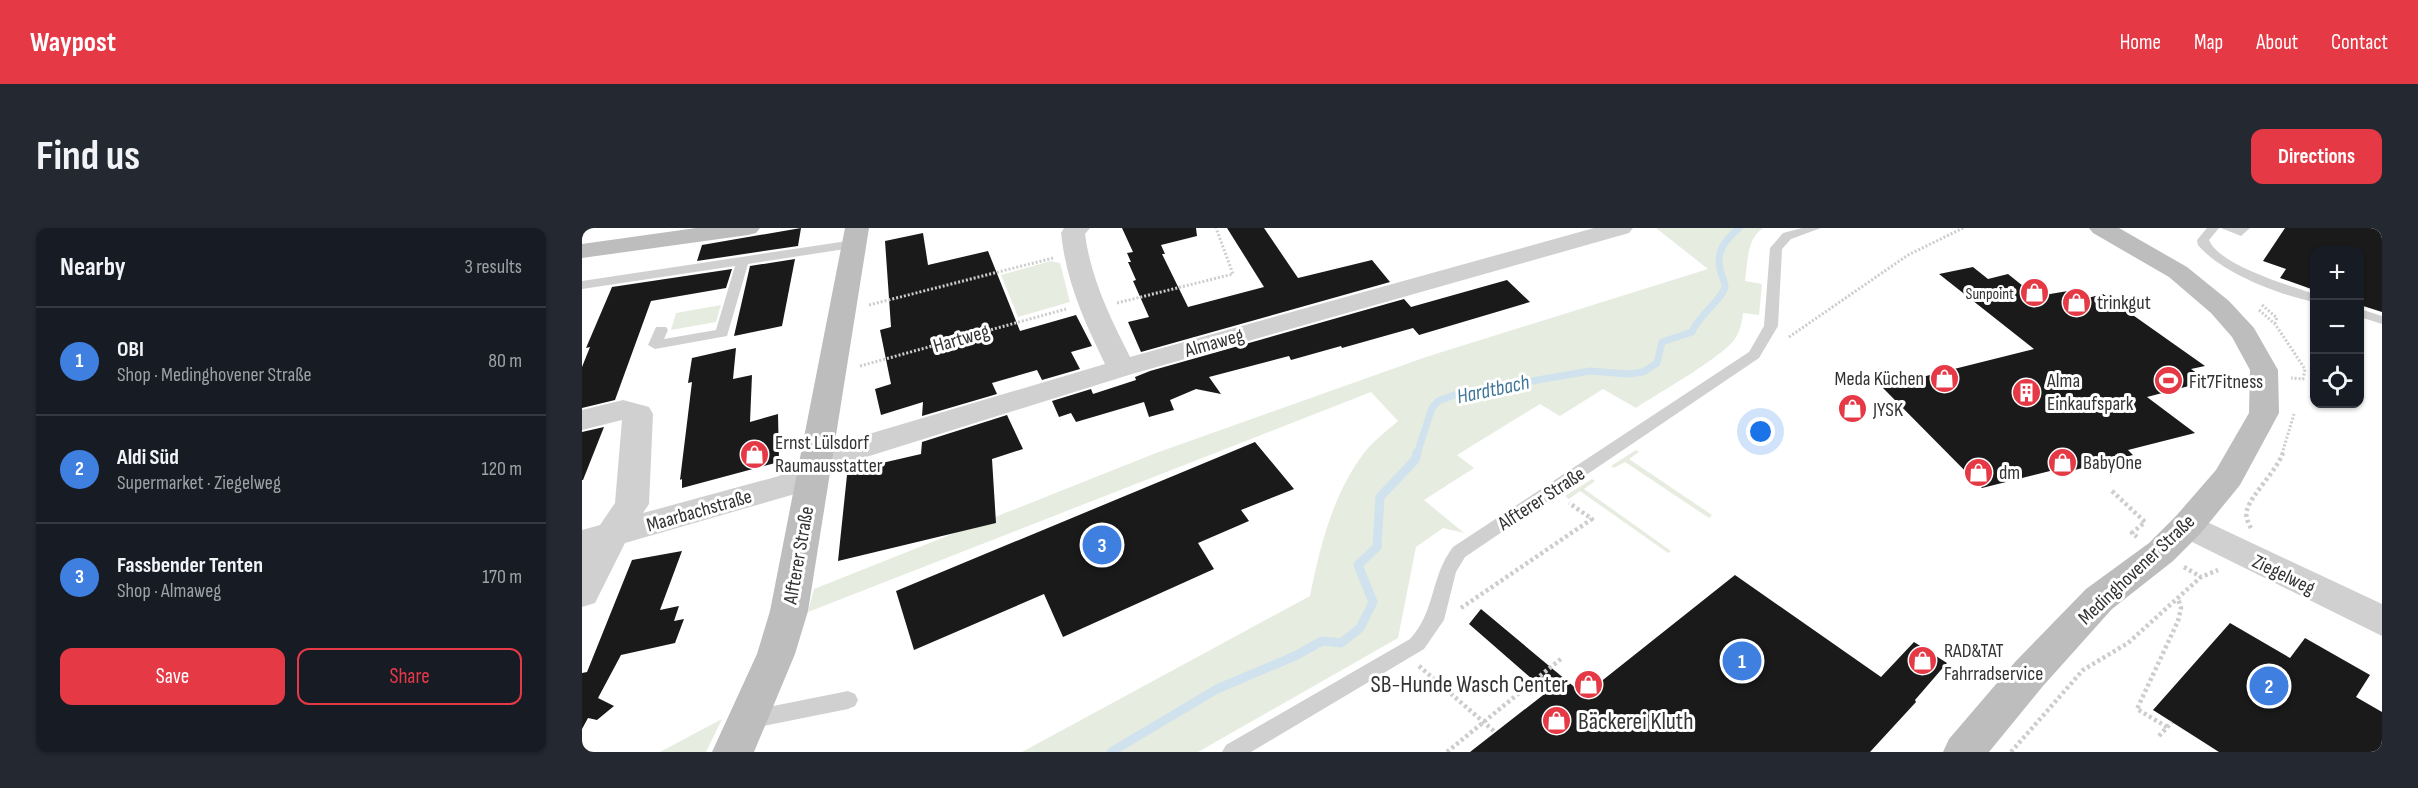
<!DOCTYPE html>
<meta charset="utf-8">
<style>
body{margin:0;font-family:"Sofia Sans Condensed",sans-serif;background:#242831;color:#f1f3f6}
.controls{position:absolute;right:18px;top:18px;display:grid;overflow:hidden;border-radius:12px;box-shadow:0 2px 4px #0004}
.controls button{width:54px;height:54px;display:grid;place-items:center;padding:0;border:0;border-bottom:2px solid #363941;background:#171b24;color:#f1f3f6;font:30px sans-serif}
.you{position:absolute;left:1179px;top:204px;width:21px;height:21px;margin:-15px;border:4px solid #fff;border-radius:50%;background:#1a73e8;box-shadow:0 0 0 9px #1a73e833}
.badge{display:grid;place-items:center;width:39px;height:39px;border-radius:50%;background:#e63946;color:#fff;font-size:20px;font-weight:700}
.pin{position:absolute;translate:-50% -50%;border:3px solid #fff;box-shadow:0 2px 6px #0006}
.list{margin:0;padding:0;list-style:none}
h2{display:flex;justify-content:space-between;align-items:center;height:78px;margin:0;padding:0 24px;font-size:26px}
h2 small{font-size:20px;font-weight:400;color:#9ea1a6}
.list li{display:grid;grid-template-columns:39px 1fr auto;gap:18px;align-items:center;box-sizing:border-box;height:108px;padding:0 24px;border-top:2px solid #363941}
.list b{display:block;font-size:22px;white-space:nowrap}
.list p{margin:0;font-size:20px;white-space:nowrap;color:#9ea1a6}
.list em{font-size:20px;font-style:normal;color:#9ea1a6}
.actions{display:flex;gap:12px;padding:18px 24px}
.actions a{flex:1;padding:14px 0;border:2px solid #e63946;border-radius:12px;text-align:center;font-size:21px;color:#e63946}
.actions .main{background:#e63946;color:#fff}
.icon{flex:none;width:33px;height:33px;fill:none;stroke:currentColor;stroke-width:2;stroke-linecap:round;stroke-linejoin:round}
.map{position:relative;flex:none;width:1800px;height:524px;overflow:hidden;border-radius:12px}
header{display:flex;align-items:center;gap:36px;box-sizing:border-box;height:84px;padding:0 30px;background:#e63946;color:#fff}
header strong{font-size:28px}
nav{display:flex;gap:33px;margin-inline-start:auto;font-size:21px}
.intro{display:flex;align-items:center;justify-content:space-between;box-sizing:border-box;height:144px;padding:0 36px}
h1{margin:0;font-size:42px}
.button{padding:15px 27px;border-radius:12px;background:#e63946;color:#fff;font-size:21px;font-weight:700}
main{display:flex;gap:36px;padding:0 36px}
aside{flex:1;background:#171b24;border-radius:12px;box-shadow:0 2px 4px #0004}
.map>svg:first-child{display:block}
.green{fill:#e6ecdf}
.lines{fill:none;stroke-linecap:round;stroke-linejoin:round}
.stream-far1{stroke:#cfe2ee;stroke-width:7}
.stream{stroke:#cfe2ee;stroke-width:9}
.building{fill:#1a1a1a}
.path-far1{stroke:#cdcdcd;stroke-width:3;stroke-dasharray:2 2;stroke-linecap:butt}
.path{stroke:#cdcdcd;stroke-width:4.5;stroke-dasharray:3 3;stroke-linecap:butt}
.lane{fill:#d0d0d0;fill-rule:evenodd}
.street{fill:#d0d0d0;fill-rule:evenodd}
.secondary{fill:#bdbdbd;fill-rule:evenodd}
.labels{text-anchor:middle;stroke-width:6;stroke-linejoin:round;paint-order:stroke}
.far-poi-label{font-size:16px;fill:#333;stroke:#fff;text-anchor:end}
.poi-label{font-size:20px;fill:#333;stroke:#fff;text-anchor:start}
.street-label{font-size:20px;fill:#333;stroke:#fff}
.water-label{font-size:21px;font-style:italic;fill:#3f7597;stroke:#fff}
.near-poi-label{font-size:24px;fill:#333;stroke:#fff;text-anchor:end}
</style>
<header>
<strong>Waypost</strong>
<nav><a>Home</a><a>Map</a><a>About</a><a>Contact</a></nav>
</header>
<div class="intro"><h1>Find us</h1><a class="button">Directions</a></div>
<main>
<aside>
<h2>Nearby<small>3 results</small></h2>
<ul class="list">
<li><span class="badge" style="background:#3f7fe0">1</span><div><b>OBI</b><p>Shop · Medinghovener Straße</p></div><em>80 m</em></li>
<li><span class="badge" style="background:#3f7fe0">2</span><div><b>Aldi Süd</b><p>Supermarket · Ziegelweg</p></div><em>120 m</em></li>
<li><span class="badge" style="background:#3f7fe0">3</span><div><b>Fassbender Tenten</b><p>Shop · Almaweg</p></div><em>170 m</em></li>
</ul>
<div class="actions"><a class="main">Save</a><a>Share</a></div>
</aside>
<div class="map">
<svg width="1800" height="524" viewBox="0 0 1800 524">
<rect width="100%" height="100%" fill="#fff"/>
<g class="green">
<path d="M1074 0H1181C1164 12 1166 34 1163 53L1180 56 1177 87 1161 85C1160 95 1158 104 1152 112 1139 130 1076 165 1054 180L1021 161 978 188 958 176 875 227 892 240 842 272 882 305 861 300 834 319 816 410 616 524H440L728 368C738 318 751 266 782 225 791 213 805 203 816 193L789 164 226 384 232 361 574 225 844 129 1126 41Z"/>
<path d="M469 33 478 35 488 74 436 89 419 47Z"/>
<path d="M139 77 134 94 89 102 94 85Z"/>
<path d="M1054 222 1057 224 1047 231 1130 287 1127 290 1043 234 1032 240 1029 238Z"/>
<path d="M1010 251 1013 253 1002 261 1089 323 1086 325 998 263 987 271 983 268Z"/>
<path d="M140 491 124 524H78Z"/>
</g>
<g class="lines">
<path class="stream-far1" d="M835 226 850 180 856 173 875 166 1008 143 1046 146 1061 144 1075 135 1080 114 1110 104C1115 89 1142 70 1143 58 1143 55 1140 48 1139 45 1133 24 1142 13 1157 0"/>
<path class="stream" d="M529 524 635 461 713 428 740 413 759 415 778 400 791 374 776 337 795 319 798 269 833 232 835 225"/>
</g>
<g class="building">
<path d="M219 0 216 18 115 33 120 17Z"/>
<path d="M540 0H614L615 8 579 17 583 26H580L606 79 682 59 645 0H682L716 50 790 32 808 54 559 124 546 94 567 89 551 53 554 52 546 34H549L545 25 551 24Z"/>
<path d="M1703 0H1800V84L1778 77V22H1732V62L1698 50 1704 41 1681 33Z"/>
<path d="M341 5 346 37 406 23 438 103 494 87 510 118 489 124 498 141 460 152 455 142 410 155 415 166 340 188 341 174 299 187 293 161 309 156 298 102 309 99 303 13Z"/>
<path d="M213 31 200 98 152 108 168 38Z"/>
<path d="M1391 39 1406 51 1426 46 1446 62 1468 66 1486 63 1498 72 1521 66 1623 138 1609 141 1626 153 1565 169 1613 205 1546 222 1551 227 1481 245 1476 241 1400 260 1300 159 1452 121 1357 46Z"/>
<path d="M150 41 144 60 69 73 33 172 0 180V139L8 119 4 120 30 59Z"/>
<path d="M925 52 948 74 837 107 831 100 760 120 759 118 709 132 707 128 627 149 639 166 614 161 588 172 592 182 567 189 562 174 494 194 489 185 477 189 470 173 509 161 511 166 554 152 553 149 568 143 822 71 829 79Z"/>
<path d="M154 120 151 151 170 147 168 194 196 186 197 234 100 260V251L98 252 110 154 106 155 110 130Z"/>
<path d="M425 187 441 221 410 231 414 295 256 333 265 247 286 242 287 238 339 226 340 214Z"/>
<path d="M22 199 1 252H0V204Z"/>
<path d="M673 214 712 261 659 282 667 293 616 315 632 341 481 409 462 366 332 422 314 363Z"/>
<path d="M100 323 78 382 97 378 92 393 102 391 93 415 39 427 16 470 32 478 15 492 6 490 0 501V445L5 444 50 332Z"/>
<path d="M1153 347 1299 449 1332 414 1365 435 1333 472 1334 474 1288 524H888L965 464 887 396 899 381 1002 467Z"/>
<path d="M1648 395 1708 430 1723 410 1788 447 1774 469 1800 484V524H1637L1571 482Z"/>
</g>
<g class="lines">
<g class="path-far1">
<path d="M535 75 651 46 634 0"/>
<path d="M287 77 471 30"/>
<path d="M1680 77 1695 90 1693 95"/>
<path d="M1677 82 1693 96 1723 141 1721 151 1709 150"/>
<path d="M1207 109 1326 27 1381 0"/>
<path d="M278 138 484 81"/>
<path d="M1700 226 1712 186"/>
</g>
<g class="path">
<path d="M1530 263 1563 294 1550 305 1555 309"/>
<path d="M1669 300C1666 295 1663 288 1665 282 1669 267 1693 245 1701 225"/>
<path d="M1602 339 1619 349"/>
<path d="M879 380 1010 291 987 275"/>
<path d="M837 438 913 504"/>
<path d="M1585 499 1555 481 1596 393 1599 380 1596 370"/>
<path d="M1577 508 1590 494"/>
<path d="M865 524 980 430"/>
<path d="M1429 524 1501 442 1546 415 1619 349 1636 342"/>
</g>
<g class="lane">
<path d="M1220 0H1239L1209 11 1200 21 1196 98 1177 130 883 329 874 344 862 392 842 421 669 524H640L644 517 828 411C854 383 848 349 871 319L1167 124 1182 98 1188 20 1201 5Z"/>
<path d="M1625 0H1637L1627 12C1638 38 1707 57 1732 66V74C1698 67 1639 45 1616 17L1615 12Z"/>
<path d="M1639 0H1668L1659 8Z"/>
<path d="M272 12 276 13V19L166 36 145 108 73 121 66 117 74 99H84L86 102 82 111 134 102 153 38 0 61V53Z"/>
<path d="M1778 81 1800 88V96L1778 89Z"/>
<path d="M266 463 273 466 276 472 273 478 266 481 167 501 160 498 157 492 160 486 167 483Z"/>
</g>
<g class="street">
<path d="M482 0H508L503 6C509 51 528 89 548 129L1012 0H1051L1047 5 550 146 265 235 220 264 43 315 13 375 0 379V302L18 297 33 275 40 192 0 202V182L41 172 67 179 71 186 67 276 61 285 197 248 243 219 523 136C502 93 484 53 479 5Z"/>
<path d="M1606 285 1800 376V408L1594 306 1589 297 1594 288Z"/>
</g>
<g class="secondary">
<path d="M114 0H178L174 5 166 7 0 30V16Z"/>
<path d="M263 0H287L226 383 213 426 172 524H130L175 426 188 383Z"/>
<path d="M1507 0H1537L1605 39 1647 73 1672 100 1696 142 1697 185 1658 257 1618 306 1591 333 1530 381 1461 458 1407 524H1361L1367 511 1433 434 1504 361 1567 315 1594 288 1634 242 1667 185 1668 142 1650 109 1629 85 1587 49 1511 5Z"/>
</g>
</g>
<defs>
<symbol id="shop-disc" viewBox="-11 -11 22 22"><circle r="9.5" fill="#e63946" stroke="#fff"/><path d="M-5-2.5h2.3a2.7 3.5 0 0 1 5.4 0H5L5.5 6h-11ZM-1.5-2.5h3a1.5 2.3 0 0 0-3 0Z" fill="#fff"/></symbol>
<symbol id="stadium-disc" viewBox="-11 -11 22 22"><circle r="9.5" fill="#e63946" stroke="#fff"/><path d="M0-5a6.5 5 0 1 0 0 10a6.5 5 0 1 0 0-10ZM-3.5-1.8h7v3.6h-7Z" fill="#fff"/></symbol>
<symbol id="building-disc" viewBox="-11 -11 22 22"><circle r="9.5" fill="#e63946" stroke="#fff"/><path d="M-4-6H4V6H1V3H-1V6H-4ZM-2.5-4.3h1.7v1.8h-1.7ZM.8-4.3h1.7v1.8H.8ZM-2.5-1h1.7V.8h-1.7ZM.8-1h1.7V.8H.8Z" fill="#fff"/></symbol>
</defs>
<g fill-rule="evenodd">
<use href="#shop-disc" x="1436" y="48" width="33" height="33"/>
<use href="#shop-disc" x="1478" y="58" width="33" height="33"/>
<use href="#shop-disc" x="1346" y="134" width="33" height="33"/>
<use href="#stadium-disc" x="1570" y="136" width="33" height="33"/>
<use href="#building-disc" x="1428" y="148" width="33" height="33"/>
<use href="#shop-disc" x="1254" y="164" width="33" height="33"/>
<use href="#shop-disc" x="156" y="210" width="33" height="33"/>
<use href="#shop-disc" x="1464" y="218" width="33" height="33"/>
<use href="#shop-disc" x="1380" y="228" width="33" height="33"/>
<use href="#shop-disc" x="1324" y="416" width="33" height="33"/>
<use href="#shop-disc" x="990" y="440" width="33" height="33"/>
<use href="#shop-disc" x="958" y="476" width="33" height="33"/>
</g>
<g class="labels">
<g class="far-poi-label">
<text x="1432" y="71">Sunpoint</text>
</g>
<g class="poi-label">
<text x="1515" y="81">trinkgut</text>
<text x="1342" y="157" text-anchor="end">Meda Küchen</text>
<text x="1465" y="159">Alma<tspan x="1465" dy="23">Einkaufspark</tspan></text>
<text x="1607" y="160">Fit7Fitness</text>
<text x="1291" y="188">JYSK</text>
<text x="193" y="221">Ernst Lülsdorf<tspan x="193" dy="23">Raumausstatter</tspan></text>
<text x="1501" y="241">BabyOne</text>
<text x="1417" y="251">dm</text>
<text x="1362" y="429">RAD&amp;TAT<tspan x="1362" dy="23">Fahrradservice</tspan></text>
</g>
<g class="street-label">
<text transform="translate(379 110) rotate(-16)" y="7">Hartweg</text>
<text transform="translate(632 114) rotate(-16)" y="7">Almaweg</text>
<text transform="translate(959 270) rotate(-33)" y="7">Alfterer Straße</text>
<text transform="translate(117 282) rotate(-16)" y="7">Maarbachstraße</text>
<text transform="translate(216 327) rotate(-80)" y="7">Alfterer Straße</text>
<text transform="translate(1554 341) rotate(-43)" y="7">Medinghovener Straße</text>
<text transform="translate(1702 346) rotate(26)" y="7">Ziegelweg</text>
</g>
<g class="water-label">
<text transform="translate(911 161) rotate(-12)" y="7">Hardtbach</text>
</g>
<g class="near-poi-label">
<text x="986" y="464">SB-Hunde Wasch Center</text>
<text x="996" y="501" text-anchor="start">Bäckerei Kluth</text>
</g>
</g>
</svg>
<div class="controls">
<button>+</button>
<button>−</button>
<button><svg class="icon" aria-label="locate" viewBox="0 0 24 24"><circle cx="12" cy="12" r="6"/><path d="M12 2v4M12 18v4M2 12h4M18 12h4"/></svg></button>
</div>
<div class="you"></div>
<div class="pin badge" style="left:1160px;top:433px;background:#3f7fe0">1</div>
<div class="pin badge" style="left:1687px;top:458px;background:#3f7fe0">2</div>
<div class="pin badge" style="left:520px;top:317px;background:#3f7fe0">3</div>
</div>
</main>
